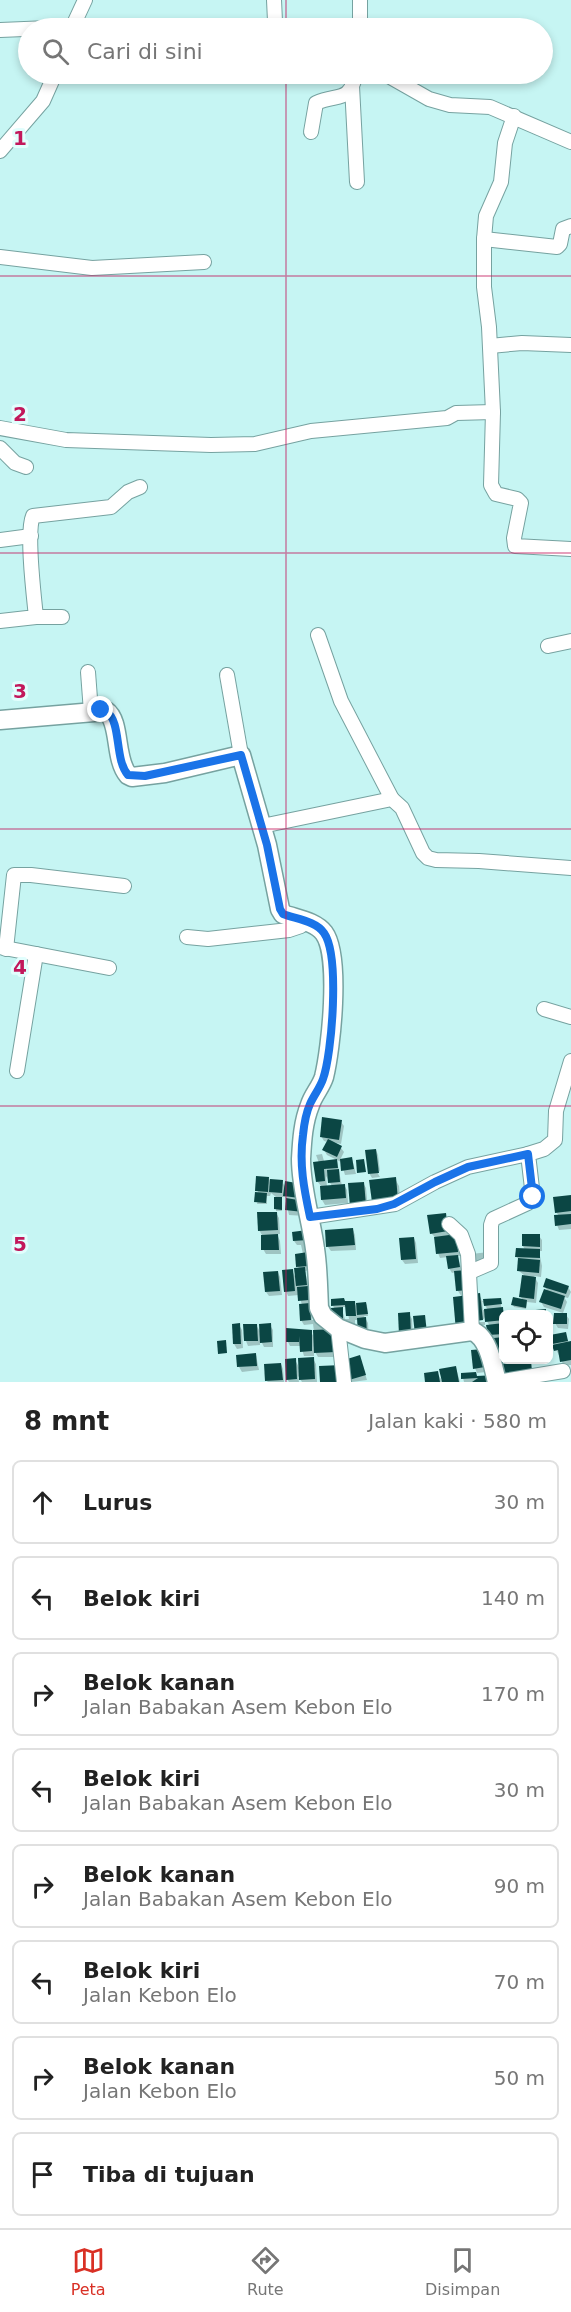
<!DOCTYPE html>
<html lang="id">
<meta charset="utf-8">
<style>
body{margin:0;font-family:"DejaVu Sans",sans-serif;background:#f2f2f2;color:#222}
.controls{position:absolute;right:18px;bottom:18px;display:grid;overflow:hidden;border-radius:9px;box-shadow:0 3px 9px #0003}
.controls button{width:54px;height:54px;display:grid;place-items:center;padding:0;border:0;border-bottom:2px solid #e0e0e0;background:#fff;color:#222;font:30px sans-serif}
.stop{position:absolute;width:18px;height:18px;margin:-14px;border:4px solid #1a73e8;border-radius:50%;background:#fff}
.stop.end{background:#1a73e8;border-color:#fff;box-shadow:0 2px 6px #0008}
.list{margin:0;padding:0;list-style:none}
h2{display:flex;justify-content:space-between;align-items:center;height:78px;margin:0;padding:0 24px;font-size:26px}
h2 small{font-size:20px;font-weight:400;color:#767676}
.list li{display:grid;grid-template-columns:39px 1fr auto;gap:18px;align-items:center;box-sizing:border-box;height:84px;margin:0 12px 12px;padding:0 12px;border:2px solid #e0e0e0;border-radius:9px}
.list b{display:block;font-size:22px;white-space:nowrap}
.list p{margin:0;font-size:20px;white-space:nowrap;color:#767676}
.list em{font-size:20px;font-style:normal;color:#767676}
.icon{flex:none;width:33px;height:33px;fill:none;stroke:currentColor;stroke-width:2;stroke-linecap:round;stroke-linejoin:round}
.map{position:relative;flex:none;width:571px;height:1382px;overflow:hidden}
.search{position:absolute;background:#fff;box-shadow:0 3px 9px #0003;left:18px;right:18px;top:18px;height:66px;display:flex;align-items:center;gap:15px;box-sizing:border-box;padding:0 21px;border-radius:33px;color:#767676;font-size:22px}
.sheet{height:846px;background:#fff}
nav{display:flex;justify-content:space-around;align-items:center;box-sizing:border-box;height:84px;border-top:2px solid #e0e0e0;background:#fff;font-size:16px;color:#767676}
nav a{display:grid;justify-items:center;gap:3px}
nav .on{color:#d93025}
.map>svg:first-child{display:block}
.shadow{fill:#0003;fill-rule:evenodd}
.building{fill:#0b4644}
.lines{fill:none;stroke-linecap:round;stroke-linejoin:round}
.street-casing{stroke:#76a2a0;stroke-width:16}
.secondary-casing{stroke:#76a2a0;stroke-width:21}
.street{stroke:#fff;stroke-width:14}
.secondary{stroke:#fff;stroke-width:18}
.route{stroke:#1a73e8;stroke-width:8}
.grid{fill:none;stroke:#c2185b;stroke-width:1.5;stroke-opacity:0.55}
.grid-label{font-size:20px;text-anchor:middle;font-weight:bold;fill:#c2185b;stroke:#e2fefd;stroke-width:6;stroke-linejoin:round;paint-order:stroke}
</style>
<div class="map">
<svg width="571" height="1382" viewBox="0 0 571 1382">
<rect width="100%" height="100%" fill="#c6f5f3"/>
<g class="shadow">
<path d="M341 1122 344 1126 341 1144 332 1142 341 1148 344 1152 340 1160 352 1159 356 1174 345 1175 341 1162 327 1155 324 1150 328 1142 324 1141 321 1136Z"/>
<path d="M376 1150 378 1155 380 1172 376 1165 374 1167 380 1177 372 1178 369 1173Z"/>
<path d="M322 1154 324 1161 322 1162 327 1170 326 1162 337 1161 342 1186 344 1185 347 1190 348 1203 325 1205 322 1200 321 1186 317 1181 319 1163 316 1155ZM326 1176 332 1186 327 1187Z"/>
<path d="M258 1178 282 1181 285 1187 301 1186 305 1216 289 1215 285 1197H280L282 1211H276V1197L271 1193 270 1196H267V1204H257L259 1194 257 1190Z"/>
<path d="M395 1179 399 1186 401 1207 378 1209Z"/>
<path d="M363 1183 366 1188 368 1210 350 1185Z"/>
<path d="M571 1197V1229L559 1230 557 1225 559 1216 556 1212Z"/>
<path d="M276 1213 279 1218 280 1234H277L280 1241 281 1254H266L263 1249 262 1235 259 1230Z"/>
<path d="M445 1215 450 1237 459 1241 460 1256H457L471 1294H479L482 1301 500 1299 501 1301V1306L505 1314H504V1353H498L496 1339 492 1340 489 1335 490 1326 484 1317V1319H476L462 1297 458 1291 456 1272 452 1273 449 1268 448 1257 440 1258 438 1253 436 1238 431 1233ZM482 1301 488 1310H483Z"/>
<path d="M353 1230 355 1235 356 1250 331 1251 328 1247Z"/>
<path d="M306 1232 311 1252H306L310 1259 311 1270 305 1271 310 1292 312 1320 323 1319 324 1331 338 1357H318L314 1350V1356H304L301 1346H290L288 1342 287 1330 311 1332 315 1339 313 1324 304 1325 301 1320 302 1305 299 1295 288 1296 286 1291 292 1271 297 1280 299 1269 298 1266 303 1254 301 1245H297L294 1241Z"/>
<path d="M539 1236 542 1240V1251H539L542 1266 541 1277 534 1276 538 1283 536 1303 527 1302 526 1309 514 1307 513 1305 523 1301 521 1297 524 1275 519 1271 520 1262 517 1257 525 1250 523 1246Z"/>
<path d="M414 1238 416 1243 418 1263 405 1264 402 1260Z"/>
<path d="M489 1252 493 1266 472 1263 471 1254Z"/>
<path d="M278 1272 280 1277 282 1295 269 1296 266 1292Z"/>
<path d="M545 1287H568L571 1292 568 1298 564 1297 567 1302 563 1313 544 1307 541 1302 548 1292Z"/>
<path d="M354 1302 358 1310 366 1303 367 1305 368 1316H364L368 1323 369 1339 358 1320H355V1331H348L333 1306ZM341 1307H347L349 1319H345Z"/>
<path d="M514 1312H521L523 1314H514Z"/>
<path d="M409 1314 412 1319 413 1339H403Z"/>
<path d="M566 1315 569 1319 568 1329 558 1328 555 1323Z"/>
<path d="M477 1322H485V1325H479Z"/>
<path d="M239 1325 242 1330 243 1348 237 1349 234 1344Z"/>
<path d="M256 1325 261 1333 270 1325 273 1330V1347H264L260 1339V1345L248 1346 246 1341Z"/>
<path d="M565 1334 569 1343H571V1365L564 1366 553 1343Z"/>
<path d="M482 1351 486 1372 477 1373 475 1368Z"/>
<path d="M256 1355 259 1370 242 1372 239 1367Z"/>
<path d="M360 1357 367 1380 352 1382 350 1379Z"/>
<path d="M313 1359 316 1364 317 1382H302L298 1376 299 1382H289L287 1379 295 1360 300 1369Z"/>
<path d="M281 1364 283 1369 284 1382H267Z"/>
<path d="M456 1368 460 1382H427L437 1373 443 1382Z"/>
<path d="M462 1374 477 1378 494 1376 492 1382H464Z"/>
</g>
<g class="building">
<path d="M322 1117 342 1120 339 1140 320 1137Z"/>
<path d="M328 1139 342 1146 337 1157 322 1150Z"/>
<path d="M376 1149 379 1173 368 1174 365 1150Z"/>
<path d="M352 1157 354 1169 341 1171 340 1159Z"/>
<path d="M337 1159 338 1168 324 1169 325 1181 316 1182 313 1162Z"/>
<path d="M364 1159 366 1172 357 1173 356 1160Z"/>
<path d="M339 1169 340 1182 328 1183 327 1170Z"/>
<path d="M256 1176 269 1177 268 1192 255 1191Z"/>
<path d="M396 1177 398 1200 372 1202 369 1180Z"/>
<path d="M270 1179 283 1180 282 1193 269 1192Z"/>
<path d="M285 1181 302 1184 300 1198 283 1196Z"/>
<path d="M364 1182 366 1205 350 1207 348 1183Z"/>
<path d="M345 1184 346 1198 321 1200 320 1186Z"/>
<path d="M255 1192 267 1193 266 1203 254 1202Z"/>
<path d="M571 1195V1211L555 1213 553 1197Z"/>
<path d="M274 1197H282V1210L274 1209Z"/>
<path d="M286 1198 304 1201 303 1212 285 1210Z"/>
<path d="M257 1212H277L278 1230 258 1231Z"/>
<path d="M446 1213 448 1231 430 1234 427 1215Z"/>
<path d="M571 1214V1224L555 1226 554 1215Z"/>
<path d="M353 1228 355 1245 326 1247 325 1230Z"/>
<path d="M307 1230 308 1240 293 1241 292 1232Z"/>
<path d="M278 1234 279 1250H261V1235Z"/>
<path d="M457 1234 458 1252 436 1254 434 1237Z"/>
<path d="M522 1234H540V1247L522 1246Z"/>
<path d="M414 1237 416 1259 401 1260 399 1238Z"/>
<path d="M516 1248 540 1249V1258L515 1257Z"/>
<path d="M308 1252 309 1266 296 1267 295 1254Z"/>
<path d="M458 1255 460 1267 448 1269 446 1256Z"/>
<path d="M518 1258 540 1260 539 1273 517 1271Z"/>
<path d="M305 1267 307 1285 296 1286 294 1268Z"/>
<path d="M293 1269 295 1291 284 1292 282 1270Z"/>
<path d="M467 1270 469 1290 456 1291 454 1271Z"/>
<path d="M278 1271 280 1291 265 1292 263 1272Z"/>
<path d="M522 1275 536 1277 534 1299 519 1297Z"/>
<path d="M546 1278 569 1286 566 1294 543 1287Z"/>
<path d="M308 1286 309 1300 298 1301 297 1287Z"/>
<path d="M544 1289 565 1296 561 1309 539 1302Z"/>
<path d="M480 1293 483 1320 475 1321 472 1294Z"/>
<path d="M469 1295 472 1330 456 1331 453 1297Z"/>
<path d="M513 1297 527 1300 526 1308 511 1305Z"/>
<path d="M344 1298 345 1301H355L356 1316H346L345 1305 331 1306V1299Z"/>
<path d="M501 1298 502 1304 484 1306 483 1299Z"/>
<path d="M366 1302 368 1314 357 1315 356 1303Z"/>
<path d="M310 1303 311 1320 300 1321 299 1304Z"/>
<path d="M343 1307V1322H332L331 1308Z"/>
<path d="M503 1307 504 1320 485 1322 484 1309Z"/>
<path d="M546 1309V1314H525V1311Z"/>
<path d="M410 1312 411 1334 399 1335 398 1313Z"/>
<path d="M554 1313H567V1324H553Z"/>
<path d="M425 1315 427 1333 415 1335 413 1316Z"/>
<path d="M366 1317 367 1334 358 1335 357 1318Z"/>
<path d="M240 1323 241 1344H233L232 1324Z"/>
<path d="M271 1323 272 1342 260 1343 259 1324Z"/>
<path d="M504 1323V1334L488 1335 486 1325Z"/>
<path d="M243 1324H257L258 1341H244Z"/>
<path d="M286 1328 312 1330V1351L300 1352 299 1336V1342H286Z"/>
<path d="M336 1329V1352L314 1353 313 1330Z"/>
<path d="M566 1332 568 1341 552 1344 550 1335Z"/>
<path d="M504 1337V1351L496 1352 494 1338Z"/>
<path d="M226 1340 227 1353 218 1354 217 1341Z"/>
<path d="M571 1341V1360L560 1362 558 1350 554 1351 552 1345Z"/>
<path d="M483 1349 485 1367 473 1369 471 1350Z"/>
<path d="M256 1353 257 1366 237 1367 236 1355Z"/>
<path d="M360 1355 366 1375 349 1380 344 1360Z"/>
<path d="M314 1357 315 1379 299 1380 298 1358Z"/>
<path d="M296 1358 297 1379 286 1380 285 1359Z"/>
<path d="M531 1360 532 1372 504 1376 502 1364Z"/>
<path d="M281 1363 283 1380 265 1381 264 1364Z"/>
<path d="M342 1365 343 1382H320L319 1366Z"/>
<path d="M456 1366 459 1382H442L439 1369Z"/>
<path d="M438 1371 440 1382H425L424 1373Z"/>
<path d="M476 1372 477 1376 495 1375V1382H472L478 1378 461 1379V1373Z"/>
</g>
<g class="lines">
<defs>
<g id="street">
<path d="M274 0 275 21"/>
<path d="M72 28 85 0"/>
<path d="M360 28V0"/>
<path d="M0 30 73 27"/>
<path d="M385 74 429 99 450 105 490 107 571 142"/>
<path d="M352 86 357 182"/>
<path d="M514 116 505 143 501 182 486 216 484 239V287L489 327 493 412 491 485 496 494 517 499 521 503 514 538 515 546 571 549"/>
<path d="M311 132 316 103C338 93 349 104 356 74"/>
<path d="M0 151 43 101 55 74"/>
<path d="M484 239 557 247 560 244 563 229 571 226"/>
<path d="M0 257 92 268 204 262"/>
<path d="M490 346 522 343 571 345"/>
<path d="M0 428 66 440 211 445 255 444 311 431 447 418 456 413 493 412"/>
<path d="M0 448 15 463 26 467"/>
<path d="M0 540 31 536"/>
<path d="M36 617H62"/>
<path d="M0 621 36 617C34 597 26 532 33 516L111 507 128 492 140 487"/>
<path d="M318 635 341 701 392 799"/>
<path d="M548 646 571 641"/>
<path d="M88 672 91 712"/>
<path d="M227 675 241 755"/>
<path d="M262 826 392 799 402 808 423 853 428 858 436 860 479 861 571 868"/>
<path d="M187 937 208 939 289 930 301 926 304 921"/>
<path d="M0 947 109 968"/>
<path d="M6 949 14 875H31L124 886"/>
<path d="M544 1009 571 1017"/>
<path d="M17 1071 36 954"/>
<path d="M310 1217 395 1204 435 1182 468 1167 528 1154"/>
<path d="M449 1224 461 1235 468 1254 472 1331"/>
<path d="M470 1272 491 1263V1225L493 1219 528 1203 533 1197 528 1154 544 1149 555 1140 556 1111 571 1061"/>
<path d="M338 1328 344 1382"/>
<path d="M497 1382 563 1371"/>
</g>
<path id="secondary" d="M0 720 106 711C121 721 114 759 128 775L132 777 165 773 241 755 267 845 280 909 283 914C296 919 315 921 324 933 341 956 331 1049 324 1077 321 1087 313 1095 310 1105 303 1122 302 1141 301 1159 301 1189 311 1219 315 1249 318 1268 318 1288 319 1308L323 1316 338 1328 365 1339 385 1343 472 1331C489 1337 493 1367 497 1382"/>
</defs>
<use href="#street" class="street-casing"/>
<use href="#secondary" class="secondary-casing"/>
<use href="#street" class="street"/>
<use href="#secondary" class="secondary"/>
</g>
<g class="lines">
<path class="route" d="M101 710 106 711C122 722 114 759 128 775L145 776 241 755 267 845 280 909 283 914C296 919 316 921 324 933 340 956 332 1054 323 1079 320 1088 314 1095 310 1104 306 1113 304 1125 303 1135 299 1164 304 1189 310 1217L377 1209 394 1204 435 1182 468 1167 528 1154 533 1197"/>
</g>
<path class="grid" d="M286 0V28M286 74V1382M0 276H571M0 553H571M0 829H571M0 1106H571"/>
<g class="grid-label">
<text x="20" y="145">1</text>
<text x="20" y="421">2</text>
<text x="20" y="698">3</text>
<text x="20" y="974">4</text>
<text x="20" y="1251">5</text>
</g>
</svg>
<div class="controls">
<button><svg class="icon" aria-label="locate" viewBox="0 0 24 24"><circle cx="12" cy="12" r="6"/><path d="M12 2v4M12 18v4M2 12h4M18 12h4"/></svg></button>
</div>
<div class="stop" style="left:533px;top:1197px"></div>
<div class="stop end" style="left:101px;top:710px"></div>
<div class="search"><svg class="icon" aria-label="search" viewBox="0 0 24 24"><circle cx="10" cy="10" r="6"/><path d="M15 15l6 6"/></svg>Cari di sini</div>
</div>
<section class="sheet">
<h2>8 mnt<small>Jalan kaki · 580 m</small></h2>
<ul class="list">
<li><svg class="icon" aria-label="ahead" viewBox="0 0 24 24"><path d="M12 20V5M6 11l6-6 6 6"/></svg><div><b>Lurus</b></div><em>30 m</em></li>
<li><svg class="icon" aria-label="left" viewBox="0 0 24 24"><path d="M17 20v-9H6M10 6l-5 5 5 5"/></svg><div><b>Belok kiri</b></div><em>140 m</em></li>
<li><svg class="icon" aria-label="right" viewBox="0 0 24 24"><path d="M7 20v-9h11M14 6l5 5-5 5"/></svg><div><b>Belok kanan</b><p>Jalan Babakan Asem Kebon Elo</p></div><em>170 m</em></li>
<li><svg class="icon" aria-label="left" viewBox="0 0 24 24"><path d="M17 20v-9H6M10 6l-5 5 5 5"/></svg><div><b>Belok kiri</b><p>Jalan Babakan Asem Kebon Elo</p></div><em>30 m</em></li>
<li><svg class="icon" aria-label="right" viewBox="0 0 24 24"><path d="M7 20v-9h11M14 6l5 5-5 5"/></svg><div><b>Belok kanan</b><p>Jalan Babakan Asem Kebon Elo</p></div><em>90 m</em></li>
<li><svg class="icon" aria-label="left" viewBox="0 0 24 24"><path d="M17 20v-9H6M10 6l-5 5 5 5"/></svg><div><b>Belok kiri</b><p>Jalan Kebon Elo</p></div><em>70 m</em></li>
<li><svg class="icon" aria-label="right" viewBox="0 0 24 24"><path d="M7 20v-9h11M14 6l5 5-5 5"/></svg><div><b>Belok kanan</b><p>Jalan Kebon Elo</p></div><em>50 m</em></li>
<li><svg class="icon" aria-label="arrive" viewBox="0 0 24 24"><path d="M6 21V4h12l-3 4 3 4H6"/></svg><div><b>Tiba di tujuan</b></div></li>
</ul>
</section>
<nav>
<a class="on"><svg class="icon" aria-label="map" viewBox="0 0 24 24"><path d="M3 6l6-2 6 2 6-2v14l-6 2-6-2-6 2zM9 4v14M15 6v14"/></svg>Peta</a>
<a><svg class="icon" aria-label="directions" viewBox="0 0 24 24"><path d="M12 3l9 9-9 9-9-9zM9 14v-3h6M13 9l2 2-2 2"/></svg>Rute</a>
<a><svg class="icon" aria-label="saved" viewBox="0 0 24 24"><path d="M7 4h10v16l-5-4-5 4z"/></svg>Disimpan</a>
</nav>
